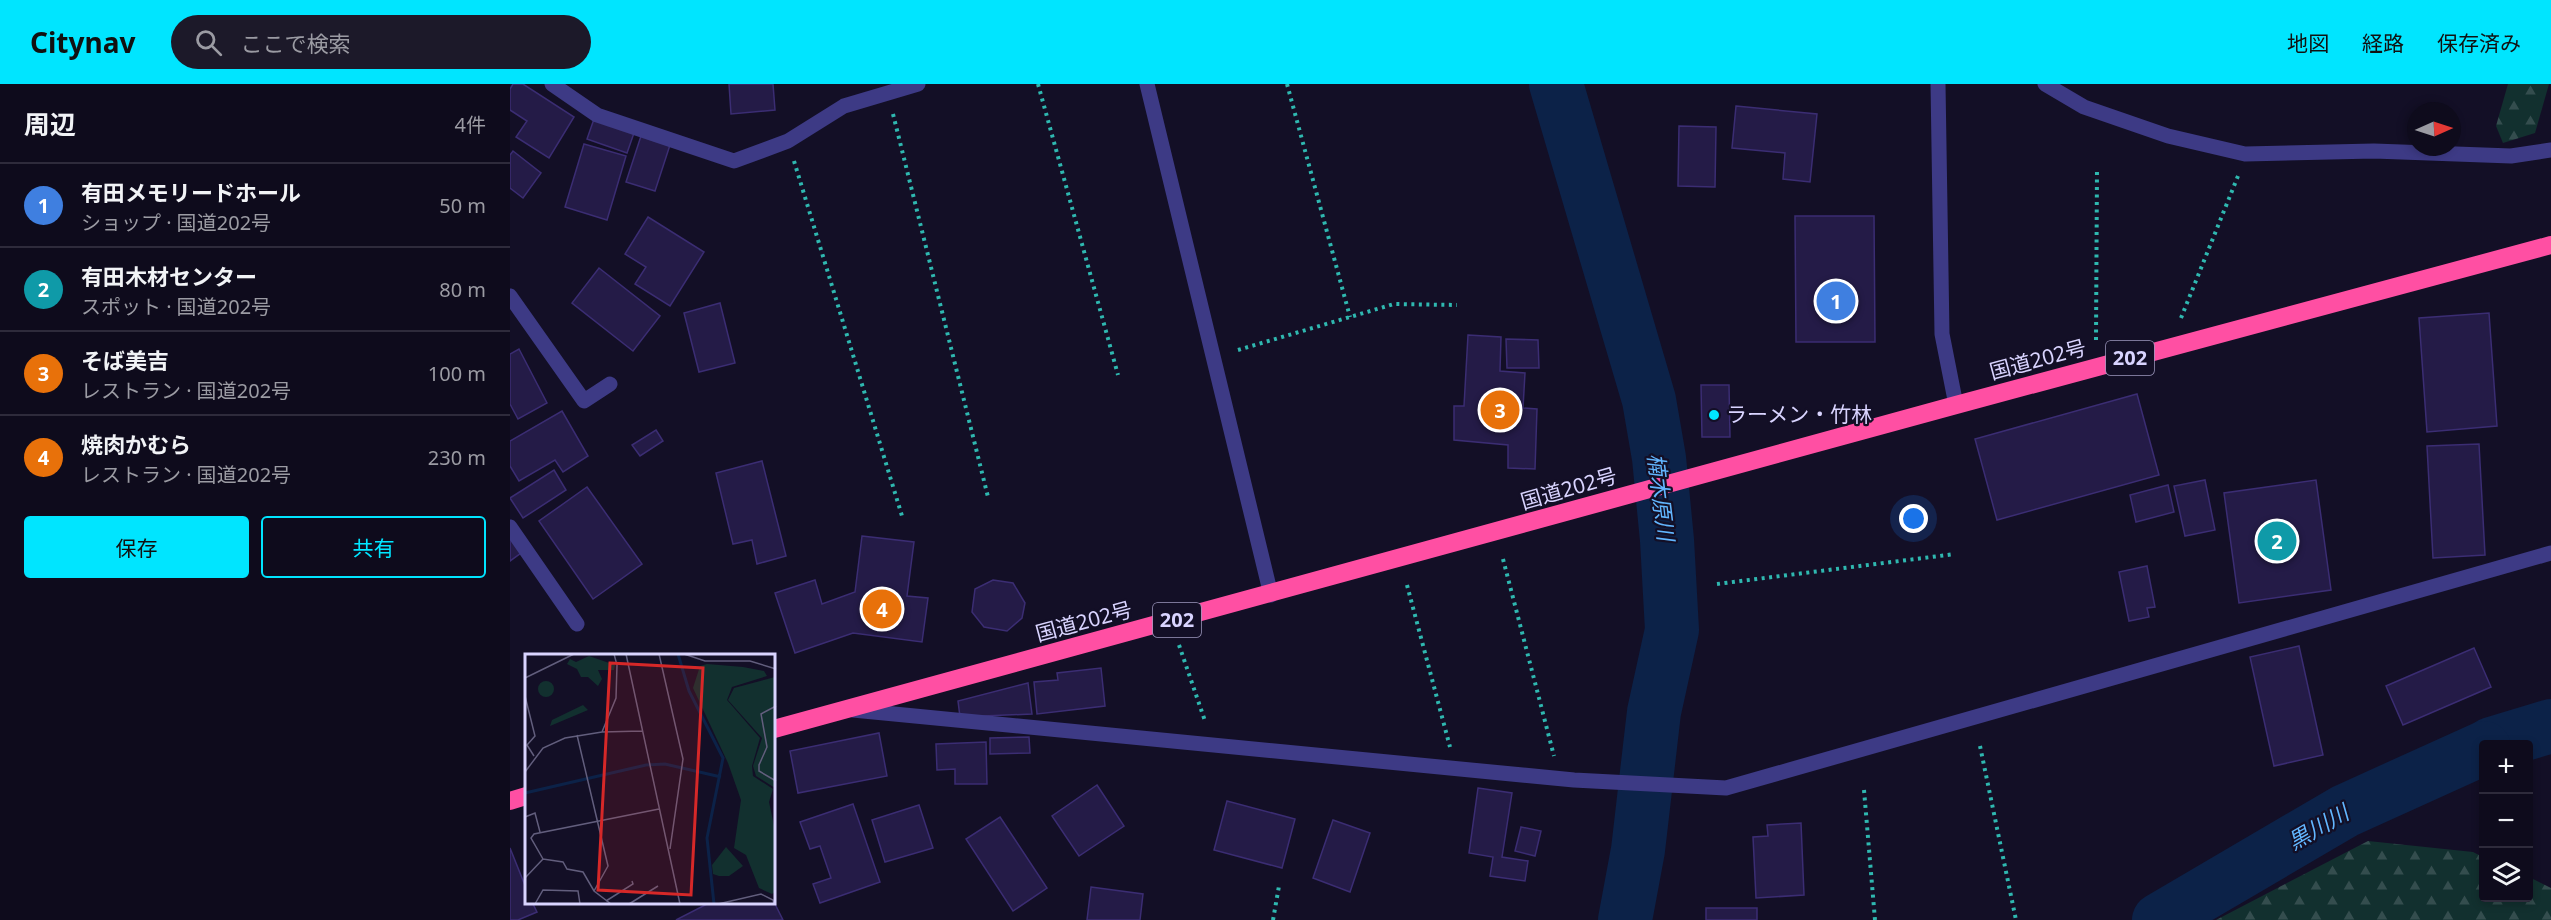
<!DOCTYPE html>
<html lang="ja">
<meta charset="utf-8">
<style>
body{margin:0;font-family:"Noto Sans","Noto Sans JP",sans-serif;background:#1c1929;color:#f1f3f6}
.controls{position:absolute;right:18px;bottom:18px;display:grid;overflow:hidden;border-radius:6px;box-shadow:0 3px 9px #0003}
.controls button{width:54px;height:54px;display:grid;place-items:center;padding:0;border:0;border-bottom:2px solid #2e2b3b;background:#0e0b1c;color:#f1f3f6;font:30px sans-serif}
.compass{position:absolute;left:1897px;top:18px;width:54px;height:54px;border-radius:50%;background:#0e0b1c;box-shadow:0 3px 9px #0003;rotate:87deg}
.you{position:absolute;left:1404px;top:435px;width:21px;height:21px;margin:-15px;border:4px solid #fff;border-radius:50%;background:#1a73e8;box-shadow:0 0 0 9px #1a73e833}
.badge{display:grid;place-items:center;width:39px;height:39px;border-radius:50%;background:#00e5ff;color:#fff;font-size:20px;font-weight:700}
.pin{position:absolute;translate:-50% -50%;border:3px solid #fff;box-shadow:0 2px 6px #0006}
.list{margin:0;padding:0;list-style:none}
h2{display:flex;justify-content:space-between;align-items:center;height:78px;margin:0;padding:0 24px;font-size:26px}
h2 small{font-size:20px;font-weight:400;color:#9b9ba3}
.list li{display:grid;grid-template-columns:39px 1fr auto;gap:18px;align-items:center;box-sizing:border-box;height:84px;padding:0 24px;border-top:2px solid #2e2b3b}
.list b{display:block;font-size:22px;white-space:nowrap}
.list p{margin:0;font-size:20px;white-space:nowrap;color:#9b9ba3}
.list em{font-size:20px;font-style:normal;color:#9b9ba3}
.actions{display:flex;gap:12px;padding:18px 24px}
.actions a{flex:1;padding:14px 0;border:2px solid #00e5ff;border-radius:6px;text-align:center;font-size:21px;color:#00e5ff}
.actions .main{background:#00e5ff;color:#111}
.icon{flex:none;width:33px;height:33px;fill:none;stroke:currentColor;stroke-width:2;stroke-linecap:round;stroke-linejoin:round}
.map{position:relative;flex:none;width:2041px;height:836px;overflow:hidden}
header{display:flex;align-items:center;gap:36px;box-sizing:border-box;height:84px;padding:0 30px;background:#00e5ff;color:#111}
header strong{font-size:28px}
nav{display:flex;gap:33px;margin-inline-start:auto;font-size:21px}
.search{width:420px;height:54px;background:#1c1929;display:flex;align-items:center;gap:15px;box-sizing:border-box;padding:0 21px;border-radius:33px;color:#9b9ba3;font-size:22px}
main{display:flex}
aside{flex:1;background:#0e0b1c}
.map>svg:first-child{display:block}
.forest{fill:url(#forest-firs)}
.lines{fill:none;stroke-linecap:round;stroke-linejoin:round}
.river{stroke:#0c2248;stroke-width:54}
.building{fill:#241b47;stroke:#3b2d73;stroke-width:1.5}
.path{stroke:#2fb8b0;stroke-width:4;stroke-dasharray:3 4.5;stroke-linecap:butt}
.street{stroke:#3d3a85;stroke-width:15}
.highway{stroke:#ff4fa3;stroke-width:18}
.poi-dot{fill:#00e5ff;stroke:#130f26;stroke-width:2}
.labels{text-anchor:middle;stroke-width:4.5;stroke-linejoin:round;paint-order:stroke}
.shield{fill:#130f26;stroke:#9e99be;stroke-width:1.5}
.shield-label{font-size:20px;font-weight:bold;fill:#d9d4ff}
.street-label{font-size:21px;fill:#d9d4ff;stroke:#130f26}
.poi-label{font-size:21px;fill:#d9d4ff;stroke:#130f26;text-anchor:start}
.water-label{font-size:22px;font-style:italic;fill:#62b6ff;stroke:#130f26}
.inset-river{fill:none;stroke:#0c2248;stroke-width:3}
.inset-road{fill:none;stroke:#625e7d;stroke-width:1.5}
.view{fill:#d62828;fill-opacity:0.15;stroke:#d62828;stroke-width:3}
.inset-edge{fill:none;stroke:#d9d4ff;stroke-width:3}
</style>
<header>
<strong>Citynav</strong>
<div class="search"><svg class="icon" aria-label="search" viewBox="0 0 24 24"><circle cx="10" cy="10" r="6"/><path d="M15 15l6 6"/></svg>ここで検索</div>
<nav><a>地図</a><a>経路</a><a>保存済み</a></nav>
</header>
<main>
<aside>
<h2>周辺<small>4件</small></h2>
<ul class="list">
<li><span class="badge" style="background:#3f7fe0">1</span><div><b>有田メモリードホール</b><p>ショップ · 国道202号</p></div><em>50 m</em></li>
<li><span class="badge" style="background:#0f9aa8">2</span><div><b>有田木材センター</b><p>スポット · 国道202号</p></div><em>80 m</em></li>
<li><span class="badge" style="background:#e8710a">3</span><div><b>そば美吉</b><p>レストラン · 国道202号</p></div><em>100 m</em></li>
<li><span class="badge" style="background:#e8710a">4</span><div><b>焼肉かむら</b><p>レストラン · 国道202号</p></div><em>230 m</em></li>
</ul>
<div class="actions"><a class="main">保存</a><a>共有</a></div>
</aside>
<div class="map">
<svg width="2041" height="836" viewBox="0 0 2041 836">
<defs>
<pattern id="forest-firs" width="22" height="20" patternUnits="userSpaceOnUse" patternTransform="scale(1.5)"><rect width="22" height="20" fill="#12302f"/><path d="M5 1l3.5 6h-7zM16 11l3.5 6h-7z" fill="#344d4e"/></pattern>
</defs>
<rect width="100%" height="100%" fill="#130f26"/>
<g class="forest">
<path d="M1998 0H2039L2025 49 1993 59 1986 42Z"/>
<path d="M1858 757 1963 768 1973 773 1974 814H2018L2019 793 2041 804V836H1706Z"/>
</g>
<g class="lines">
<g class="river">
<path d="M1046 0 1139 316 1149 374 1157 456 1162 546 1144 628 1128 766 1115 836"/>
<path d="M1981 660 2041 642"/>
<path d="M1649 836 1835 727 1974 664"/>
</g>
</g>
<g class="building">
<path d="M3 0H13L64 33 39 74 6 53 17 37 0 26V5Z"/>
<path d="M219 0H263L265 26 221 30Z"/>
<path d="M1226 22 1307 30 1300 98 1273 95 1275 69 1222 64Z"/>
<path d="M84 35 124 49 117 69 77 55Z"/>
<path d="M1169 42 1206 43 1205 103 1168 102Z"/>
<path d="M131 52 160 61 145 107 116 98Z"/>
<path d="M74 60 116 72 97 136 55 123Z"/>
<path d="M3 67 31 89 13 114 0 104V71Z"/>
<path d="M1285 132H1364L1365 258H1286Z"/>
<path d="M138 133 194 168 160 222 125 200 136 183 115 170Z"/>
<path d="M89 184 150 232 123 267 62 219Z"/>
<path d="M210 219 225 279 189 288 174 229Z"/>
<path d="M1979 229 1987 342 1917 348 1909 234Z"/>
<path d="M958 251 991 253 990 287 1015 289 1013 324 1027 325 1025 385 998 384V361L944 356V322H954Z"/>
<path d="M996 255 1028 256 1029 284H997Z"/>
<path d="M9 265 37 319 8 335 0 320V270Z"/>
<path d="M1191 301H1219L1220 353H1192Z"/>
<path d="M1627 310 1649 391 1487 436 1465 355Z"/>
<path d="M52 327 78 372 53 388 45 376 9 397 0 382V357Z"/>
<path d="M146 346 153 357 130 372 122 361Z"/>
<path d="M1969 360 1975 471 1923 474 1917 362Z"/>
<path d="M252 377 276 472 247 480 242 456 223 460 206 389Z"/>
<path d="M44 386 56 406 13 434 0 414Z"/>
<path d="M1695 396 1705 446 1675 452 1664 402Z"/>
<path d="M1806 396 1821 506 1729 519 1714 409Z"/>
<path d="M1658 401 1664 428 1626 438 1620 411Z"/>
<path d="M77 403 132 480 83 515 29 437Z"/>
<path d="M352 452 404 458 397 512 418 514 412 558 343 549 285 569 265 509 305 496 312 520 345 508Z"/>
<path d="M0 453 11 469 0 477Z"/>
<path d="M1637 482 1645 523 1637 524 1639 533 1619 537 1609 488Z"/>
<path d="M483 496 503 499 515 519 512 534 497 547 474 543 462 528 465 505Z"/>
<path d="M1789 562 1813 671 1764 682 1740 573Z"/>
<path d="M1964 564 1981 603 1893 641 1876 602Z"/>
<path d="M591 584 595 622 527 630 524 598 548 596 547 589Z"/>
<path d="M518 599 522 630 450 633 448 617Z"/>
<path d="M369 649 377 692 288 709 280 667Z"/>
<path d="M519 653 520 669 480 670V654Z"/>
<path d="M476 658 477 700H445V685L427 686 426 660Z"/>
<path d="M587 701 614 742 569 772 542 732Z"/>
<path d="M968 704 1002 709 992 773 1018 777 1015 797 980 792 983 773 959 769Z"/>
<path d="M717 717 785 735 772 784 704 766Z"/>
<path d="M343 720 370 798 310 819 303 800 321 794 310 762 300 765 290 738Z"/>
<path d="M409 721 423 764 375 778 362 736Z"/>
<path d="M490 733 537 804 503 827 456 755Z"/>
<path d="M823 736 860 749 840 808 803 794Z"/>
<path d="M1291 739 1294 811 1246 814 1243 753 1258 752 1257 741Z"/>
<path d="M1011 743 1031 747 1025 772 1005 767Z"/>
<path d="M0 764 16 804V820H23L27 828 8 836H0Z"/>
<path d="M581 803 633 810 630 836H577Z"/>
<path d="M264 818 273 836H166L197 820Z"/>
<rect x="1196" y="824" width="51" height="12"/>
</g>
<g class="lines">
<g class="path">
<path d="M528 0 608 291"/>
<path d="M777 0 840 233"/>
<path d="M383 30 478 413"/>
<path d="M284 77 392 432"/>
<path d="M1671 234 1728 92"/>
<path d="M1586 256 1587 84"/>
<path d="M728 266 884 220 947 221"/>
<path d="M993 475 1044 672"/>
<path d="M1207 500 1445 470"/>
<path d="M897 501 940 663"/>
<path d="M669 561 695 637"/>
<path d="M1470 662 1506 836"/>
<path d="M1354 706 1365 836"/>
<path d="M763 836 769 802"/>
</g>
<g class="street">
<path d="M42 0 87 31 224 77 278 57 334 22 408 0"/>
<path d="M637 0 761 511"/>
<path d="M1428 0 1432 250 1446 321"/>
<path d="M1535 0 1574 23 1658 52 1735 70 1864 67 2001 72 2041 66"/>
<path d="M0 212 74 317 100 300"/>
<path d="M0 443 67 540"/>
<path d="M343 626 1064 696 1216 704 2041 469"/>
</g>
<g class="highway">
<path d="M264 645 1446 321 2041 161"/>
<path d="M0 717 16 712"/>
</g>
</g>
<circle class="poi-dot" cx="1204" cy="331" r="6"/>
<g class="labels">
<g class="shield">
<rect x="1596" y="257" width="48" height="34" rx="4.5"/>
<rect x="643" y="519" width="48" height="34" rx="4.5"/>
</g>
<g class="shield-label">
<text x="1620" y="281">202</text>
<text x="667" y="543">202</text>
</g>
<g class="street-label">
<text transform="translate(1528 276) rotate(-15)" y="7">国道202号</text>
<text transform="translate(1059 405) rotate(-16)" y="7">国道202号</text>
<text transform="translate(574 538) rotate(-15)" y="7">国道202号</text>
</g>
<g class="poi-label">
<text x="1216" y="338">ラーメン・竹林</text>
</g>
<g class="water-label">
<text transform="translate(1151 413) rotate(83)" y="8">楠木原川</text>
<text transform="translate(1808 743) rotate(-30)" y="8">黒川川</text>
</g>
</g>
<g transform="translate(15 570)">
<rect width="250" height="250" fill="#130f26"/>
<path d="M64 2 90 11 89 16H73L77 25 73 32 63 23H56L52 15 42 10 45 5 51 8ZM182 10 218 13 239 17 242 22 207 33 202 46 235 84 227 112 228 122 248 135 244 148 251 181 250 238 247 240 234 234 221 201 209 194 216 146 203 109 168 34 175 12ZM13 35a8 8 0 1 1 16 0a8 8 0 1 1-16 0ZM58 51 63 56 25 72 27 66ZM201 193 218 212 204 222H194L188 220 187 211Z" fill="#12302f"/>
<path d="M250 23V134L231 122 228 112 237 84 203 46 209 34Z" fill="#12302f"/>
<path class="inset-river" d="M153 0 164 37 198 104 182 184 189 250M0 139 121 111 140 110 196 123"/>
<path class="inset-road" d="M101 0 155 250M134 0 158 105 145 195M159 0 180 7H225L251 15M0 24 49 0M0 42 10 82 2 91 9 102M251 52 236 60 242 93 234 111V117L251 127M77 78 91 44 92 11 89 0M52 81 83 212 69 237M0 118 18 94 40 84 77 78 117 77M0 163 10 159 15 178M18 205 6 184 9 180 134 155M0 224 18 205 38 208 42 215 58 218 69 237 86 250M81 247 108 230 107 227M10 250 18 236 53 237 55 250M104 250 133 232M193 250 236 240 248 246 249 250"/>
<path class="view" d="M85 9 178 14 166 241 73 236Z"/>
<rect width="250" height="250" class="inset-edge"/>
</g>
</svg>
<div class="controls">
<button>+</button>
<button>−</button>
<button><svg class="icon" aria-label="layers" viewBox="0 0 24 24"><path d="M12 4l9 5-9 5-9-5zM3 14l9 5 9-5"/></svg></button>
</div>
<svg class="compass" viewBox="-18 -18 36 36"><path d="M0-13l5 13h-10z" fill="#e53935"/><path d="M0 13l5-13h-10z" fill="#9b9ba3"/></svg>
<div class="you"></div>
<div class="pin badge" style="left:1326px;top:217px;background:#3f7fe0">1</div>
<div class="pin badge" style="left:1767px;top:457px;background:#0f9aa8">2</div>
<div class="pin badge" style="left:990px;top:326px;background:#e8710a">3</div>
<div class="pin badge" style="left:372px;top:525px;background:#e8710a">4</div>
</div>
</main>
